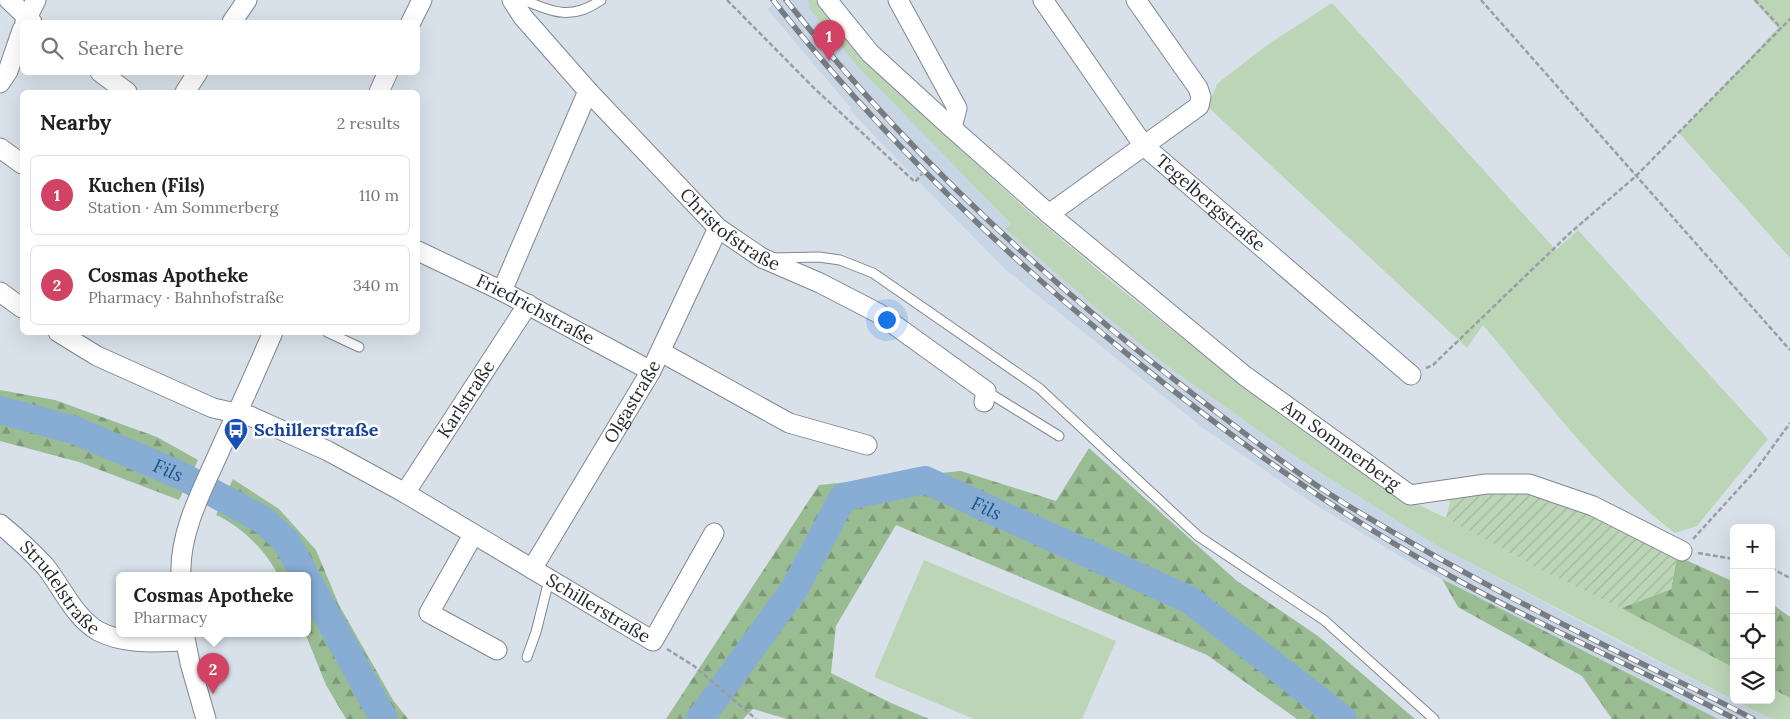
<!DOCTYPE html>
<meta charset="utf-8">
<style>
body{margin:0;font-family:Lora,serif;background:#f6f6f6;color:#202124}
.controls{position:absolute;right:15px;bottom:15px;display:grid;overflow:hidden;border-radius:8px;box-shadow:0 5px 20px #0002}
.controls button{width:45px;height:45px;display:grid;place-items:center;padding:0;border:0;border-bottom:1px solid #e0e0e0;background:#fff;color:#202124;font:25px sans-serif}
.you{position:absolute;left:886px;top:319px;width:18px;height:18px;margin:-12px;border:4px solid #fff;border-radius:50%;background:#1a73e8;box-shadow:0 0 0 8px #1a73e833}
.badge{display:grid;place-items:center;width:32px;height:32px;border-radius:50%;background:#d14265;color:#fff;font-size:16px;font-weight:700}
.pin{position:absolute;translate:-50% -41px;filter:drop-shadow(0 1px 2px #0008)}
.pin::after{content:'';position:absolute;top:26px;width:18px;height:15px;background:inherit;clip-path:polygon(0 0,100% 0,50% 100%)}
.popup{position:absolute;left:116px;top:572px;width:195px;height:65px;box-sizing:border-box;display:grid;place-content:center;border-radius:8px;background:#fff;filter:drop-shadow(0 1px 4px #0005);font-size:16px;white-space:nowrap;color:#757577}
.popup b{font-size:19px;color:#202124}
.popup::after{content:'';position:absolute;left:50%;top:100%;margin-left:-10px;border:10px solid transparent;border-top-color:#fff}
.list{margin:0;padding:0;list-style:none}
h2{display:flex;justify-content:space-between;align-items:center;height:65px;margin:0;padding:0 20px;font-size:21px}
h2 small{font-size:16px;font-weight:400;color:#757577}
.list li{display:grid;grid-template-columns:32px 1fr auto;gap:15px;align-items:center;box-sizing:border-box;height:80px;margin:0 10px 10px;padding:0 10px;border:1px solid #e0e0e0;border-radius:8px}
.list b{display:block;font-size:19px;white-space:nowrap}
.list p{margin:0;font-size:16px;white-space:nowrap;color:#757577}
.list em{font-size:16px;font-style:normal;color:#757577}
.icon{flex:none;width:28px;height:28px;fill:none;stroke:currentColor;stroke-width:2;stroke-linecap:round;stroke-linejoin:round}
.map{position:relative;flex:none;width:1790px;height:719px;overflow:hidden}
.search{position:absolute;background:#fff;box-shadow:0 5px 20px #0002;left:20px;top:20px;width:400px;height:55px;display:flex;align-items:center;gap:12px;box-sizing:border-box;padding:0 18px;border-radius:8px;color:#757577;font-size:19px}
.panel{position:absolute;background:#fff;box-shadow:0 5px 20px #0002;left:20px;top:90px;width:400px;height:245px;border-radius:8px}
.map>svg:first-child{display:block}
.built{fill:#c8d5e4}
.grass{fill:#bcd5b6}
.forest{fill:url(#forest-firs)}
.garden{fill:url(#garden-furrows)}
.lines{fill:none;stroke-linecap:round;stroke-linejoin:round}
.river{stroke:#87add4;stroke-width:28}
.service-casing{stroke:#808790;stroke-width:11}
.minor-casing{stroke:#808790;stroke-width:21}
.path{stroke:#979ea5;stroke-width:2.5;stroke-dasharray:5 2.5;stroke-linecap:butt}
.service{stroke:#fff;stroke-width:9}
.minor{stroke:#fff;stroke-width:19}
.rail-casing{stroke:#767c82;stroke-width:5.5}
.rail{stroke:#fff;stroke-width:4;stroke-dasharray:11;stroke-linecap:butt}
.labels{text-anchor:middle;stroke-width:5;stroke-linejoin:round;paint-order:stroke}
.street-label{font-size:18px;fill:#272a2e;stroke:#fff}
.transit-label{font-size:18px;font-weight:bold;fill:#164399;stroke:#fff;text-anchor:start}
.water-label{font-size:19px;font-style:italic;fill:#1c5385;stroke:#fff}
</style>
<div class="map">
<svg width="1790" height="719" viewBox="0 0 1790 719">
<defs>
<pattern id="forest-firs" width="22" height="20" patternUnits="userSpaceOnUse" patternTransform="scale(1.25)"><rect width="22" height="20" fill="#9abc92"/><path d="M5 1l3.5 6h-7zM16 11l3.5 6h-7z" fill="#7e9978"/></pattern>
<pattern id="garden-furrows" width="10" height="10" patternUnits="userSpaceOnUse" patternTransform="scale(1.25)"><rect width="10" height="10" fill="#bcd5b6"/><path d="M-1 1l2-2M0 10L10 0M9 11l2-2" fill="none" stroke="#a2b79d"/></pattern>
</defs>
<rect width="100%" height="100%" fill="#d8e1ea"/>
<path class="built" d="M779 0H807L810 4 808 7 859 68 1011 224 1006 230 1102 313 1170 368 1299 459 1436 545 1614 639 1771 719H1718L1416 566 1311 502 1203 428 1006 270 910 173 850 110 851 108 767 9Z"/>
<g class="grass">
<path d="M807 0H815L862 59 1029 212 1119 288 1280 415 1382 487 1446 518 1541 570 1621 608 1734 668V700L1436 545 1299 459 1170 368 1102 313 1005 229 1011 224 859 68 808 7 810 4Z"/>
<path d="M1753 0H1790V258L1679 133 1778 28Z"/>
<path d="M1332 3 1556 250 1578 230 1768 439 1697 526 1675 533C1602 478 1542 395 1483 325L1467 348 1208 107 1217 84 1267 45Z"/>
<path d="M924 560 1116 641 1082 719H974L874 677Z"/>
<path d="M1771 688 1790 698V719H1771L1734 700H1771Z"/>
</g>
<g class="forest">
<path d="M0 390 55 400 157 437 198 460 179 500 79 462 0 441Z"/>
<path d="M1089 448 1237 581 1318 636 1415 719H1297L1207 655 896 525 836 626 831 673 891 703 929 719H787L753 709 743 719H666L819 485 961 471 1056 501Z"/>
<path d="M233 479 279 509 316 550 339 605 393 700 408 719H346L326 685 305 633H307V575H278C266 551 241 526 216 515Z"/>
<path d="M1677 556 1734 582V668L1621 608 1671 589Z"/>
<path d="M1442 579 1718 719H1612L1582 676 1458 607Z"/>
<path d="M1771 603 1790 617V698L1771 688Z"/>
</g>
<path class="garden" d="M1525 487 1574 504 1677 556 1671 589 1621 608 1541 570 1446 518 1452 493Z"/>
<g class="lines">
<g class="river">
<path id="s1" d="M0 410 74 430 180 475 263 520 286 541 305 575"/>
<path d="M307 579 384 719"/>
<path id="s2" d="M700 719 795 588 843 497 925 480 1190 600 1343 719"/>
</g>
<defs>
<g id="service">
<path d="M524 0C553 13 573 20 601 0"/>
<path d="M772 258 819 257 840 260 873 273 1039 388 1198 536 1324 620 1434 719"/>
<path d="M327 332 359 347"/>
<path d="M986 391 1059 436"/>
<path d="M527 657 536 632 549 580"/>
</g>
<g id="minor">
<path d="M9 0 32 22"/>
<path id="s3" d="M512 0 523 17 588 91 718 228 762 258 820 283 878 313 986 391 984 402"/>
<path d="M827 0 870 53 952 128"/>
<path d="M898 0 957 108 952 128 1049 214"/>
<path id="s4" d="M1043 0 1144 146 1411 375"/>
<path id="s5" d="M1136 0 1198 88 1201 97 1199 106 1049 214 1245 376 1410 495 1486 484H1529L1593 506 1682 551"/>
<path d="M25 22 36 0"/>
<path d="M232 22 247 0"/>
<path d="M411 22 422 0"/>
<path d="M100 72 127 92"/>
<path d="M0 83 8 71 22 30"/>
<path d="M185 92 198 72"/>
<path d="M379 92 388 72"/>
<path d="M0 148 22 164"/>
<path id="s6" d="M418 251 502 291 651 371"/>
<path d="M502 291 588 91"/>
<path d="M0 292 22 308"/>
<path id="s7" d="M58 332 97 356 213 408 250 416 328 451 405 493 653 641 714 533"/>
<path d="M661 352 789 423 867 445"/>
<path id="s8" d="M405 493 528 304"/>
<path id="s9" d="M0 524C16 537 31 551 45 566 62 587 74 617 98 631 125 645 156 642 185 641"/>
<path d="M473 535 429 613 497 650"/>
<path id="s10" d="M532 569 651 371 718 228"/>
<path d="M181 575C179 529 206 483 224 441 241 405 257 369 273 332"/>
<path d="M184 633 190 663 206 719"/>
</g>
</defs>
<use href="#service" class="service-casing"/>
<use href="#minor" class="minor-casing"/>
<g class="path">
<path d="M727 0 814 88 915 182 922 174"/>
<path d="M1481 0 1790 350"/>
<path d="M1755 0 1781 28"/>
<path d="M1426 368 1433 365 1570 233 1635 177 1790 19"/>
<path d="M1693 539 1755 471 1790 423"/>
<path d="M1698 553 1734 559"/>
<path d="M1771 568 1790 578"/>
<path d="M667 649 694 666 756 719"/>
</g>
<use href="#service" class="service"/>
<use href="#minor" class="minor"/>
<defs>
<g id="rail">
<path d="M773 0C877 133 1000 251 1131 357 1232 439 1338 514 1452 577 1544 628 1642 670 1735 719"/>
<path d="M786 0C904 150 1046 282 1198 398 1247 435 1295 473 1347 505 1428 554 1510 598 1594 640 1647 667 1701 691 1753 719"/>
</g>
</defs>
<use href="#rail" class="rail-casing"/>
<use href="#rail" class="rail"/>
</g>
<defs>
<symbol id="bus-pin" viewBox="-11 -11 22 30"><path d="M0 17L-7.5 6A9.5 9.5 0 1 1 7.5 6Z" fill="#1a4fb4" stroke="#fff"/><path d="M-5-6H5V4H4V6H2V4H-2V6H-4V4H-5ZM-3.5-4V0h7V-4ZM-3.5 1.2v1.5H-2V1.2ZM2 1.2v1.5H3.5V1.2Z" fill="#fff"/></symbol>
</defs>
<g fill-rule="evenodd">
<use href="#bus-pin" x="222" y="416" width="28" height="38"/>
</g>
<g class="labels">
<g class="street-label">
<text dy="6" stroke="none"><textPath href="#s4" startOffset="265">Tegelbergstraße</textPath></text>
<text dy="6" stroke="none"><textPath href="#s3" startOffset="318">Christofstraße</textPath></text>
<text dy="6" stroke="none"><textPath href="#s6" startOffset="131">Friedrichstraße</textPath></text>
<text dy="6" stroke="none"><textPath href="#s8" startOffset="112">Karlstraße</textPath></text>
<text dy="6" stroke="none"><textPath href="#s10" startOffset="195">Olgastraße</textPath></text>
<text dy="6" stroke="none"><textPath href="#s5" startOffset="684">Am Sommerberg</textPath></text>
<text dy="6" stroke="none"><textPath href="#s9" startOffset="88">Strudelstraße</textPath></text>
<text dy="6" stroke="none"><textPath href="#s7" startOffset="609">Schillerstraße</textPath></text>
</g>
<g class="transit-label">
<text x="254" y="436">Schillerstraße</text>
</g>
<g class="water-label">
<text dy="7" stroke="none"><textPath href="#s1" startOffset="179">Fils</textPath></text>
<text dy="7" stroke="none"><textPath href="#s2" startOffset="416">Fils</textPath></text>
</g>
</g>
</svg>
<div class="controls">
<button>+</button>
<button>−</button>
<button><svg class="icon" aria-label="locate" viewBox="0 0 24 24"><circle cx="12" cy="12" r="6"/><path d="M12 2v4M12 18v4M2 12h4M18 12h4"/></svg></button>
<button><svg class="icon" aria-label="layers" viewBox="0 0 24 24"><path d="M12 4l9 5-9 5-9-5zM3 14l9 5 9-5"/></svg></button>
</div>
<div class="you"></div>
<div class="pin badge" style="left:829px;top:61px">1</div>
<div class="pin badge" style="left:213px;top:694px">2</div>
<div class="popup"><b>Cosmas Apotheke</b>Pharmacy</div>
<div class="search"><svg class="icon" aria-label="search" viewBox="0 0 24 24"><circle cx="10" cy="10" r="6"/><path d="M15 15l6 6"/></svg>Search here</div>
<section class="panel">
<h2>Nearby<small>2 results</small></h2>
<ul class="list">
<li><span class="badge">1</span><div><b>Kuchen (Fils)</b><p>Station · Am Sommerberg</p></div><em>110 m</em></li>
<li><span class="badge">2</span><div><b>Cosmas Apotheke</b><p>Pharmacy · Bahnhofstraße</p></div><em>340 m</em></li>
</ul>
</section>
</div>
